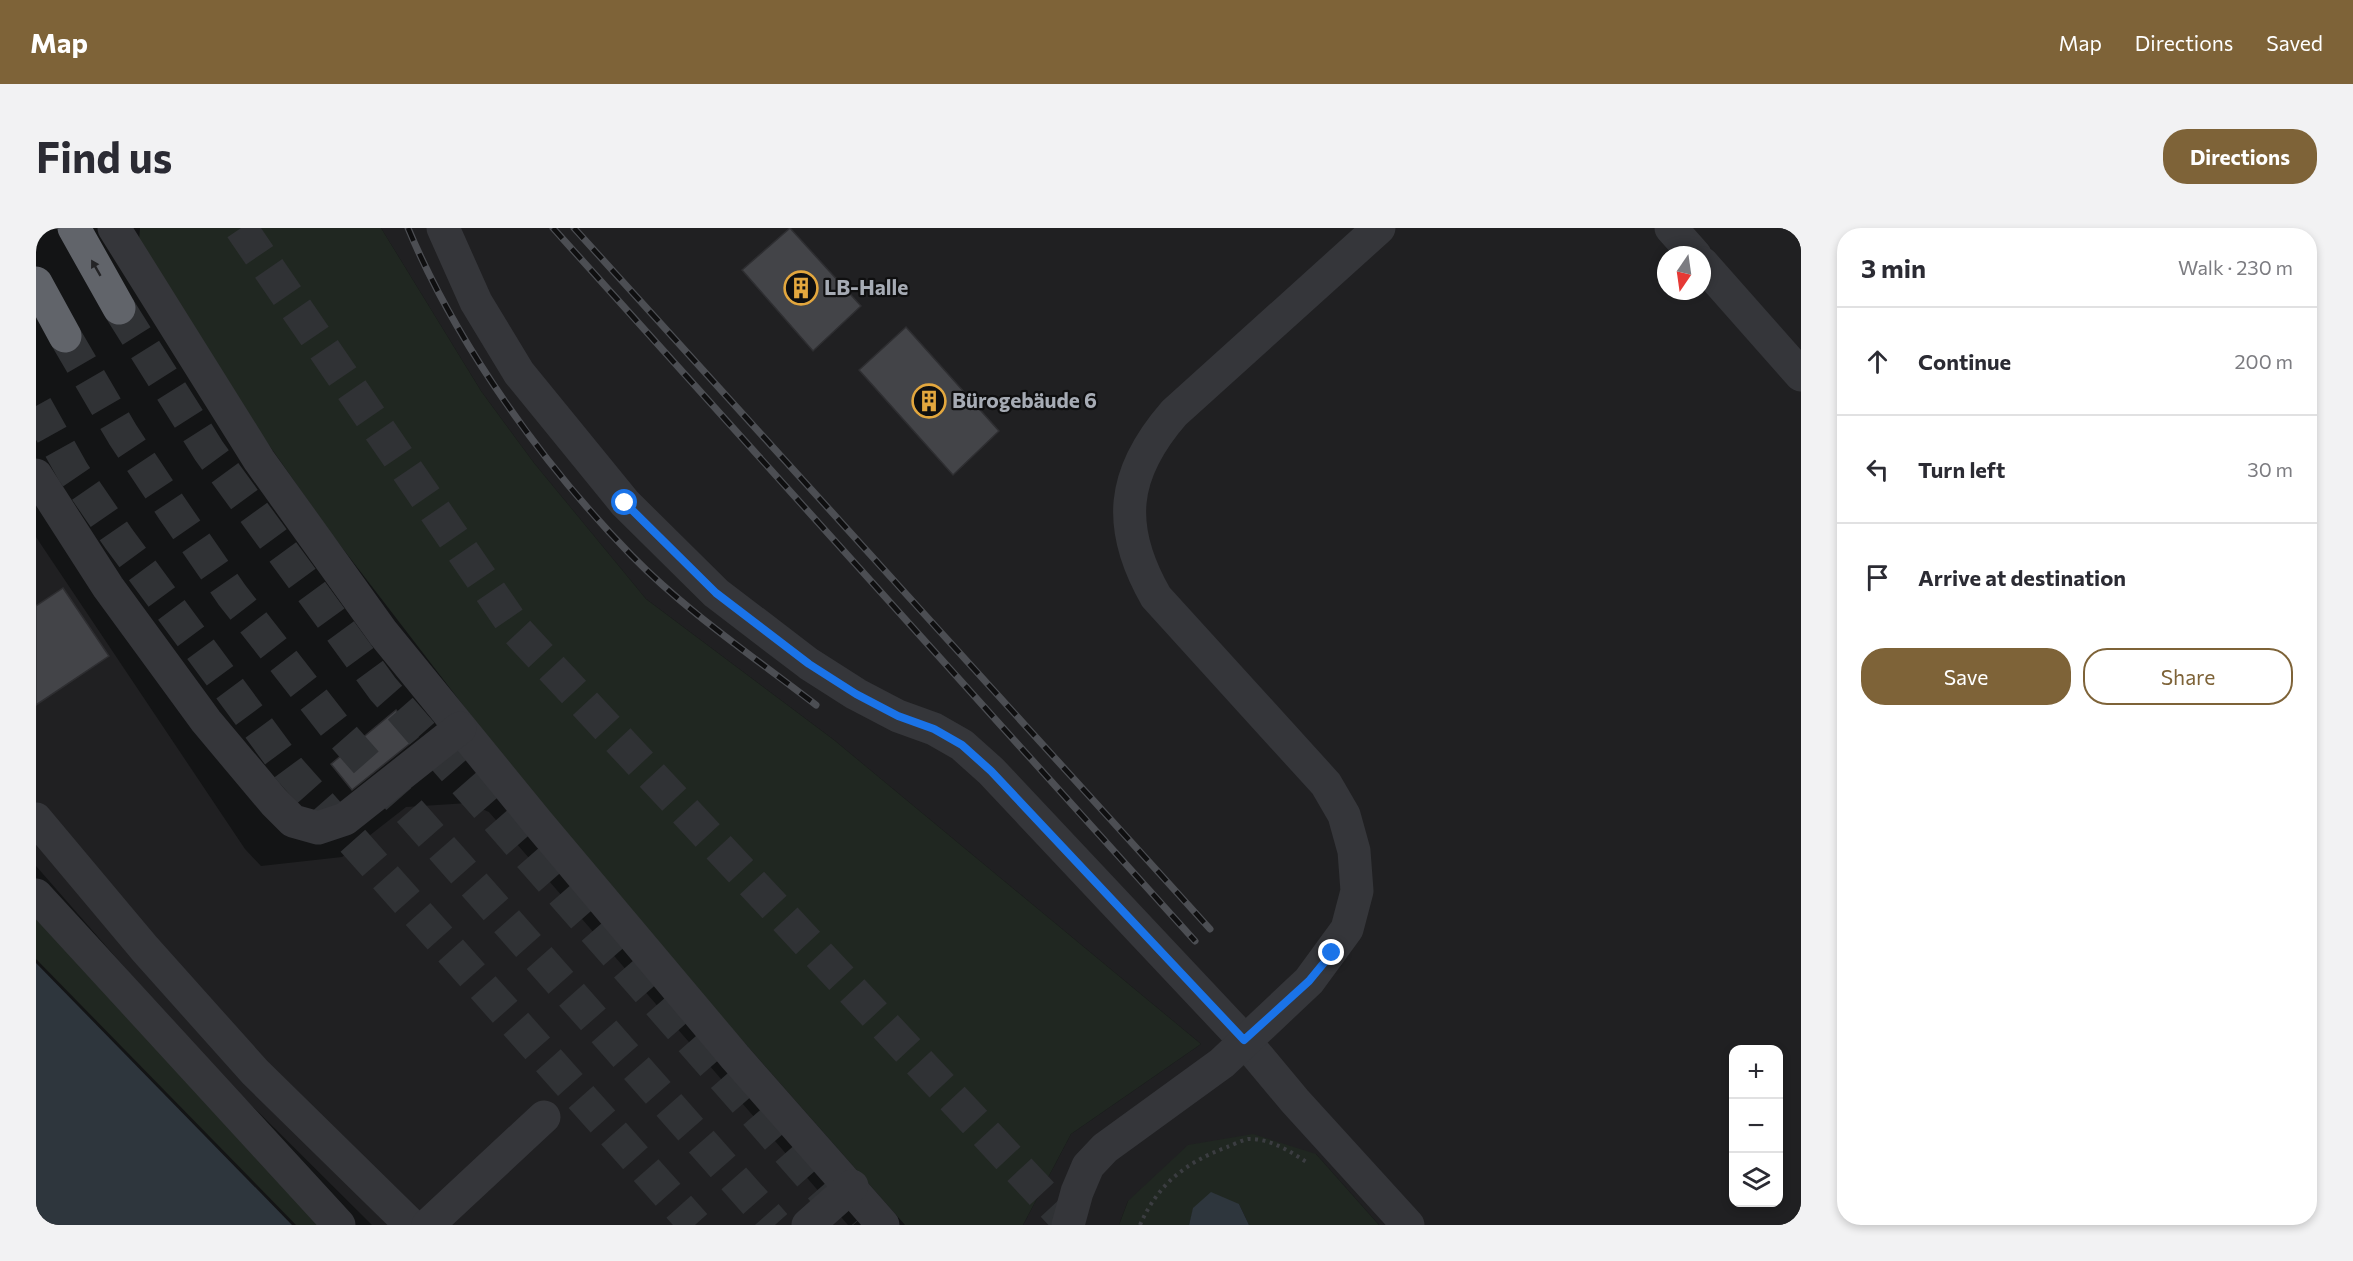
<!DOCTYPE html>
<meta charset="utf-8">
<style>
body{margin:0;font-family:Commissioner,sans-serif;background:#f2f2f3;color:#2b2b33}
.controls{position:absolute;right:18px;bottom:18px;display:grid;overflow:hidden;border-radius:12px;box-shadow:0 3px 9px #0003}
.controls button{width:54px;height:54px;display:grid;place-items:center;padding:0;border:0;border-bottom:2px solid #e1e1e2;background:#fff;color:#2b2b33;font:30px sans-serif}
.compass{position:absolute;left:1621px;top:18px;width:54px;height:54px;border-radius:50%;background:#fff;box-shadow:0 3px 9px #0003;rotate:193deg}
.stop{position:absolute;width:18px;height:18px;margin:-14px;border:4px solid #1a73e8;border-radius:50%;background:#fff}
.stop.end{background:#1a73e8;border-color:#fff;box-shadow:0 2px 6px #0008}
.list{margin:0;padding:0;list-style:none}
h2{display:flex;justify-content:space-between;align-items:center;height:78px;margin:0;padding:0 24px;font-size:26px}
h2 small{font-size:20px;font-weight:400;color:#7c7c81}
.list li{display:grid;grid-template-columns:39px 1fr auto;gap:18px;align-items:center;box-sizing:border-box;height:108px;padding:0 24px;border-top:2px solid #e1e1e2}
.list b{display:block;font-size:22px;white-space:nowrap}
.list em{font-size:20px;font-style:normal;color:#7c7c81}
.actions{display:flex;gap:12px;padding:18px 24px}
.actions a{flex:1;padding:14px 0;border:2px solid #7e6338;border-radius:24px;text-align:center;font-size:21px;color:#7e6338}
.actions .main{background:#7e6338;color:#fff}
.icon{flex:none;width:33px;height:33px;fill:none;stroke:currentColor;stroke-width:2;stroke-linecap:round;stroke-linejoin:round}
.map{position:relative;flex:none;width:1765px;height:997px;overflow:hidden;border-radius:24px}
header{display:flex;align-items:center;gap:36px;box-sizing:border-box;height:84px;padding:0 30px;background:#7e6338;color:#fff}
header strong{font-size:28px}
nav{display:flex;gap:33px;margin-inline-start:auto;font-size:21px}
.intro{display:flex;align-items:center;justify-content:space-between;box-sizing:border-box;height:144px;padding:0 36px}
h1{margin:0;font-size:42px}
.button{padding:15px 27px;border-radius:24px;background:#7e6338;color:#fff;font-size:21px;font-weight:700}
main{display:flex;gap:36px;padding:0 36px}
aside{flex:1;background:#fff;border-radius:24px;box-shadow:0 3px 9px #0003}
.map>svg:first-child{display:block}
.built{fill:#202022;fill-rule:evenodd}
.green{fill:#202721}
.water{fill:#2e363d}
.building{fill:#434448;stroke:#2e2e31;stroke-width:1.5}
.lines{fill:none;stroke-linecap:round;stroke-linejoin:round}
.highway-tunnel{stroke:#303235;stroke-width:33;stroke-dasharray:33 16;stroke-linecap:butt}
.path{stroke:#3b3d41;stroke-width:4;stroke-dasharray:3 4.5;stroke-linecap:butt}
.minor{stroke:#35363a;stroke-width:33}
.highway{stroke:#61646a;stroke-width:33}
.rail-casing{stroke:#4c4e53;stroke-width:7}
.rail{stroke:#0f0f10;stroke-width:4.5;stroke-dasharray:14;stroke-linecap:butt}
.oneway{fill:#242426}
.route{stroke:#1a73e8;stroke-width:8}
.labels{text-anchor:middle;stroke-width:4.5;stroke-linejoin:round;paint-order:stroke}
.poi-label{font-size:21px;font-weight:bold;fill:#a6abb4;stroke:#0f0f10;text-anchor:start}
</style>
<header>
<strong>Map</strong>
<nav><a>Map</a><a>Directions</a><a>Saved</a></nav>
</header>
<div class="intro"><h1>Find us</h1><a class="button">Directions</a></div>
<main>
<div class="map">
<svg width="1765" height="997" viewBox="0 0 1765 997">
<rect width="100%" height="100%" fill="#131415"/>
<g class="built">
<path d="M345 0H1765V997H1343L1280 926 1092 973 1083 997H987L1035 906 1165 816 798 512 610 371 498 235 445 163ZM1630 27H1666V63H1630ZM1698 822H1742V974H1698Z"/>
<path d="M0 309 209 621 225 638 306 629 370 579 432 575 453 584 812 997H336L166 828 0 638Z"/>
</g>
<g class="green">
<path d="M104 0H345L445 163 498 235 610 371 798 512 1165 816 1035 906 987 997H869L536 619 294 304 202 173 103 13Z"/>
<path d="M0 673 298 997H260L0 731Z"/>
<path d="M1217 906 1280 926 1343 997H1213L1203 976 1158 980 1153 997H1083L1092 973 1152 917Z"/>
</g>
<g class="water">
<path d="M0 735 256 997H0Z"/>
<path d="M1175 964 1203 976 1213 997H1153L1157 980Z"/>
</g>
<g class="building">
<path d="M754 0 825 78 777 123 706 42Z"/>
<path d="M870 99 963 203 917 247 823 142Z"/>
<path d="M27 360 73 428 0 477V378Z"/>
<path d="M360 482 382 509 316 562 295 536Z"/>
</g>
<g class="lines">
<g class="highway-tunnel">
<path d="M205 0 482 404 1035 997"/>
<path d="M83 80 173 223 347 461 817 997"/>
<path d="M29 108 87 207 137 282 196 367 299 499 739 997"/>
<path d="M0 178 37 244 83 311 253 541 659 997"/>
</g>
<path class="path" d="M1104 997C1122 956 1149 935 1191 919 1197 917 1206 912 1212 911 1234 910 1255 924 1272 935"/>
<g class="minor">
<path d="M78 0 223 232 347 405 502 595 699 829 847 997"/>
<path d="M407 0 440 74 483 145 589 275 680 365 773 436 820 466 862 488 898 501 926 517 955 543 1208 812 1259 873 1372 997"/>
<path d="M1635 0 1659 27"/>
<path d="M1666 35 1765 147"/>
<path d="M0 247 72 359 170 493 238 574 257 593 282 600 309 591 424 500"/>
<path d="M0 591 109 721 219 844 375 997"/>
<path d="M0 667 303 997"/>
<path d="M392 997 508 889"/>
<path d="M772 997 816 958"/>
<path d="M1032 997 1041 964 1052 938 1069 920 1186 835 1273 753 1311 701 1321 663 1318 623 1308 587 1290 556 1120 369C1080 299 1085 246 1138 185L1343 0"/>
</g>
<g class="highway">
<path d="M38 0 83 80"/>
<path d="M0 55 29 108"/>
</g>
<defs>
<g id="rail">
<path d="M372 0C421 117 508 238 596 328 651 384 718 429 780 477"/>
<path d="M517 0 1159 713"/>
<path d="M538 0 1174 701"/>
</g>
</defs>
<use href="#rail" class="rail-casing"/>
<use href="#rail" class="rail"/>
</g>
<defs><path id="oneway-solid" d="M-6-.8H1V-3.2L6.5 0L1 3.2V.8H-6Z" transform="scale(1.5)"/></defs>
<use class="oneway" href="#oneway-solid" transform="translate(60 40) rotate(-120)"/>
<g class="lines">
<path class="route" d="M589 275 680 365 773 436 820 466 862 488 898 501 926 517 955 543 1208 812 1273 753 1296 725"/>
</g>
<defs>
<symbol id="building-ring" viewBox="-11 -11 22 22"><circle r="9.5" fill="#0f0f10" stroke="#e3a73e" stroke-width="1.5"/><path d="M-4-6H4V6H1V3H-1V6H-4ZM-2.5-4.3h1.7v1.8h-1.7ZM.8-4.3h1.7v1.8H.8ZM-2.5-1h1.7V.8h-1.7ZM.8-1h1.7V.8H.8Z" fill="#e3a73e"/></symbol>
</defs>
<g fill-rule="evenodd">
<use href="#building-ring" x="746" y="41" width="38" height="38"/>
<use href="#building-ring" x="874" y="154" width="38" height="38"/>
</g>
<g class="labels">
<g class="poi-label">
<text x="788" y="67">LB-Halle</text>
<text x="916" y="180">Bürogebäude 6</text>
</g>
</g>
</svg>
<div class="controls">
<button>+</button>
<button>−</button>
<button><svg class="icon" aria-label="layers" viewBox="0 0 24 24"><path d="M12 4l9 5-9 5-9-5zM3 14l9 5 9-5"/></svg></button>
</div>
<svg class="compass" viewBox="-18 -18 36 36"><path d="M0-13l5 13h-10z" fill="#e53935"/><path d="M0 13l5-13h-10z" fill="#7c7c81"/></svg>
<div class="stop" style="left:589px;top:275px"></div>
<div class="stop end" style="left:1296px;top:725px"></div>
</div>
<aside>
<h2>3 min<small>Walk · 230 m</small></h2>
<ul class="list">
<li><svg class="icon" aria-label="ahead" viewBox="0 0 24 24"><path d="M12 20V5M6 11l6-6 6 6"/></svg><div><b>Continue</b></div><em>200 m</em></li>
<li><svg class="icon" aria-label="left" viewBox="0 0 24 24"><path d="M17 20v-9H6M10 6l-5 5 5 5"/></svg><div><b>Turn left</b></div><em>30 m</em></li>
<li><svg class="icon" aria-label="arrive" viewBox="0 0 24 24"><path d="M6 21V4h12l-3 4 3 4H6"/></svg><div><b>Arrive at destination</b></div></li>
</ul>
<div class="actions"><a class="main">Save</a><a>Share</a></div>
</aside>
</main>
